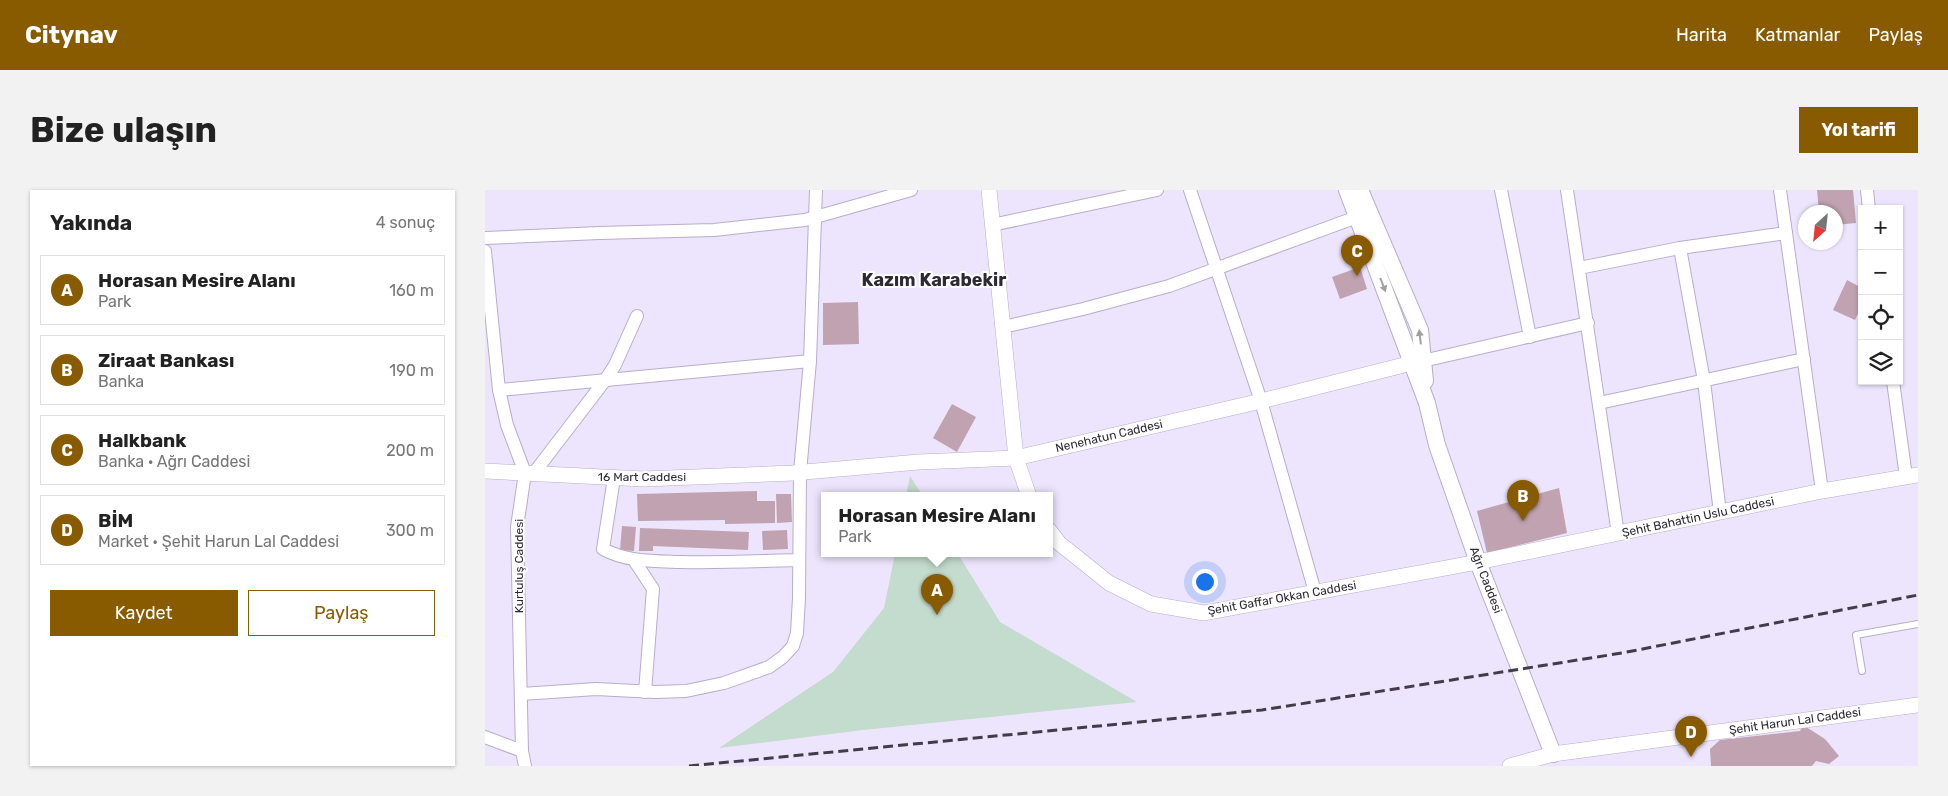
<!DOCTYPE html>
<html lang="tr">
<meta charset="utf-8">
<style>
body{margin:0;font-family:Rubik,sans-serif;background:#f2f2f2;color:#222}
.controls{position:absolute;right:15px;top:15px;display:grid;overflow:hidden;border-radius:0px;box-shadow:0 1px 4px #0004}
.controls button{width:45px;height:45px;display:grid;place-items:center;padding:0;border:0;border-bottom:1px solid #e0e0e0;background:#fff;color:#222;font:25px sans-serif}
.compass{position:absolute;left:1313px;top:15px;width:45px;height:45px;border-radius:50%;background:#fff;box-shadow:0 1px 4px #0004;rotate:207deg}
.you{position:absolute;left:719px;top:391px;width:18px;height:18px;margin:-12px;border:4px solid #fff;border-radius:50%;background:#1a73e8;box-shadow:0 0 0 8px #1a73e833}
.badge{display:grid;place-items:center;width:32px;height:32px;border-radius:50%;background:#895b00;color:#fff;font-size:16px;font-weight:700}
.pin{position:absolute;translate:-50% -41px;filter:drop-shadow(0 1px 2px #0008)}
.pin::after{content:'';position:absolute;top:26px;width:18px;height:15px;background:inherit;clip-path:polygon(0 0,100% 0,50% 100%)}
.popup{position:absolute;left:336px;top:302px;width:232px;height:65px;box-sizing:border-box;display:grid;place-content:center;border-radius:0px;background:#fff;filter:drop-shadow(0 1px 4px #0005);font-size:16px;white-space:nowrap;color:#767676}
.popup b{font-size:19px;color:#222}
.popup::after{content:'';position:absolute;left:50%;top:100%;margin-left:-10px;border:10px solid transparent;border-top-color:#fff}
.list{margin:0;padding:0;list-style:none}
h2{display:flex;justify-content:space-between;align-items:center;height:65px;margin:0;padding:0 20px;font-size:21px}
h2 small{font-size:16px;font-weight:400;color:#767676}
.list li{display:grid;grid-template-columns:32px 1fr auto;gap:15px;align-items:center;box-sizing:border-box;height:70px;margin:0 10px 10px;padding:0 10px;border:1px solid #e0e0e0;border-radius:0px}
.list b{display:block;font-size:19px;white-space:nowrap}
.list p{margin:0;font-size:16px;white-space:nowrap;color:#767676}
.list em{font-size:16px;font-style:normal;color:#767676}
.actions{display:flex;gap:10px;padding:15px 20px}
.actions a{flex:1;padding:11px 0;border:1px solid #895b00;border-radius:0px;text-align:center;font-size:18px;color:#895b00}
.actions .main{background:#895b00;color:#fff}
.icon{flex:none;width:28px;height:28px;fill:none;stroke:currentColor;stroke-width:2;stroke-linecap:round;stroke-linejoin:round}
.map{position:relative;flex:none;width:1433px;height:576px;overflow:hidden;border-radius:0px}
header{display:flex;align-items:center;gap:30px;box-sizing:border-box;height:70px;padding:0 25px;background:#895b00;color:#fff}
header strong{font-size:24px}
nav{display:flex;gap:28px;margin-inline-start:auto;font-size:18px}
.intro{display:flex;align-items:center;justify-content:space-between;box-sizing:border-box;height:120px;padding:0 30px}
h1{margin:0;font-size:35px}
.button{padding:12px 22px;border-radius:0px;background:#895b00;color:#fff;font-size:18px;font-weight:700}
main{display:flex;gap:30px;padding:0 30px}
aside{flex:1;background:#fff;border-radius:0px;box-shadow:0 1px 4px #0004}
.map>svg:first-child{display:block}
.green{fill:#c4dccd}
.building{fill:#c0a2b1}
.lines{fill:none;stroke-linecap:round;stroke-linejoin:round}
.service-casing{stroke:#b7adca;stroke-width:8}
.minor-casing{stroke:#b7adca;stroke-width:14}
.tertiary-casing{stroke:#b7adca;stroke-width:16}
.secondary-casing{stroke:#b7adca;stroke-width:18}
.service{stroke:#fff;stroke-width:6}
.minor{stroke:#fff;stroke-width:12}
.tertiary{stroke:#fff;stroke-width:15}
.secondary{stroke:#fff;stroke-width:16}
.rail{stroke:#413c4a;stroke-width:3;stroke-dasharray:10 5;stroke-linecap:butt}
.oneway{fill:#a09fa4}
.labels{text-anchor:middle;stroke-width:4;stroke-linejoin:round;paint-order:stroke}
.street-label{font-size:12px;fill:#2d2935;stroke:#fff}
.district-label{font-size:18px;font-weight:bold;fill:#2d2935;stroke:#fff}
</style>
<header>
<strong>Citynav</strong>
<nav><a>Harita</a><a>Katmanlar</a><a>Paylaş</a></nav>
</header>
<div class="intro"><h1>Bize ulaşın</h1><a class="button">Yol tarifi</a></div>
<main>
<aside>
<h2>Yakında<small>4 sonuç</small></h2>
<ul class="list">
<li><span class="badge">A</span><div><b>Horasan Mesire Alanı</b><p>Park</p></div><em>160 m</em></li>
<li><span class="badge">B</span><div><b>Ziraat Bankası</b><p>Banka</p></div><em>190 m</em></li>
<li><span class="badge">C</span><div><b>Halkbank</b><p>Banka · Ağrı Caddesi</p></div><em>200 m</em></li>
<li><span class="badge">D</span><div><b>BİM</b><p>Market · Şehit Harun Lal Caddesi</p></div><em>300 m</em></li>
</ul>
<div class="actions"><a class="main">Kaydet</a><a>Paylaş</a></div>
</aside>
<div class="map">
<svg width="1433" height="576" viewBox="0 0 1433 576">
<rect width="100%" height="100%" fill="#ede5fd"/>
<g class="green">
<path d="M425 286 438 306H421Z"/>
<path d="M410 364H473L515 432 652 512 378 540 234 558 348 482 399 418Z"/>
</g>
<g class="building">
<path d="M1332 0H1368L1371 33 1350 35V22H1334Z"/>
<path d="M875 77 882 99 855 109 847 87Z"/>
<path d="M1362 90 1377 98V115L1370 130 1348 120Z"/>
<path d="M373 112 374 154 338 155V113Z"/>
<path d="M467 214 491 227 472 262 448 248Z"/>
<path d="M1074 298 1082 343 1002 363 992 321Z"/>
<path d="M272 301V311H290V333L240 334V330L153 331 152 304Z"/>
<path d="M291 304H306L307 332 292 333Z"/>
<path d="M137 336 151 337 149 361 135 360Z"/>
<path d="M155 338 264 342 263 360 168 356V361H154Z"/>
<path d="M302 340 303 359 278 360 277 341Z"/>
<path d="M1318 535 1340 549 1354 566 1344 574 1331 571 1327 576H1226L1225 559 1235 550 1315 541Z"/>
</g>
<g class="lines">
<defs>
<path id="service" d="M1377 481 1371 445 1433 434"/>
<g id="minor">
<path d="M705 0 776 211 830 402"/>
<path d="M1016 0 1045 147"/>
<path d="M1082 0 1133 344"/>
<path d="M1295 0 1337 301"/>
<path d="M1382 0 1384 19"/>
<path d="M507 35 672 0"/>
<path d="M0 48 114 43 229 40 320 30 426 0"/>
<path d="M1195 58 1219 191 1235 323"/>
<path d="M0 61 14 200 22 235 40 283 32 337 37 561 40 576"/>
<path d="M1094 78 1195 58 1301 43"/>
<path d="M518 137 598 119 684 96 872 27"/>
<path d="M929 173 1103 133"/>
<path d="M1408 191 1421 287"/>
<path d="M14 200 325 171"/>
<path d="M1114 213 1319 169"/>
<path d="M49 283 121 189 130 175 152 126"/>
<path d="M129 288 118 359C142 372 169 371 196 372 235 373 275 371 314 370"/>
<path d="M149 370 168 399 160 502"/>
<path d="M36 504 111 499 170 502 201 501 239 493 284 477 298 467 308 456 312 443 314 408 315 282 325 171 331 0"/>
<path d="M0 547 37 561"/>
</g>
<g id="tertiary">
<path d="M504 0 531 268 544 306"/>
<path d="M0 281 159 289 308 283 434 272 531 268 776 211 927 173"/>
<path d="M564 340 574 353 624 393 666 414 719 423 993 372 1337 301 1433 285"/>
<path d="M1025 576 1068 564 1433 515"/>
</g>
<g id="secondary">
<path d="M862 0 942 213 952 255 993 372 1068 564"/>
<path d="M875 0 935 140 940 191"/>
</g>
</defs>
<use href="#service" class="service-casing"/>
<use href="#minor" class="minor-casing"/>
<use href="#tertiary" class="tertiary-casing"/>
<use href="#secondary" class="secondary-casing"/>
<use href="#service" class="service"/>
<use href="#minor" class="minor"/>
<use href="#tertiary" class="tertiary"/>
<use href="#secondary" class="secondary"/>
<path class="rail" d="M204 576 777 520 1137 463 1433 405"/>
</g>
<defs><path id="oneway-solid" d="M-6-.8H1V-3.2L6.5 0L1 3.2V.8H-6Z" transform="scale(1.25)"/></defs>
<g class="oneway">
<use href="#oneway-solid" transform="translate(898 95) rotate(69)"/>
<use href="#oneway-solid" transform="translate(935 147) rotate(-97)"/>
</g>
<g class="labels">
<g class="street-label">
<text transform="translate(624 246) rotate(-13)" y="4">Nenehatun Caddesi</text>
<text x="157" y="291">16 Mart Caddesi</text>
<text transform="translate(1213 327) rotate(-12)" y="4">Şehit Bahattin Uslu Caddesi</text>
<text transform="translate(34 376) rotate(-90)" y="4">Kurtuluş Caddesi</text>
<text transform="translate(1001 390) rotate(69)" y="4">Ağrı Caddesi</text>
<text transform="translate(797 408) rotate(-10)" y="4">Şehit Gaffar Okkan Caddesi</text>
<text transform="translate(1310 531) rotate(-8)" y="4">Şehit Harun Lal Caddesi</text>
</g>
<g class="district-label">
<text x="449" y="96">Kazım Karabekir</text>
</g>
</g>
</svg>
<div class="controls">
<button>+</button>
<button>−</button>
<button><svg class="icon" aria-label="locate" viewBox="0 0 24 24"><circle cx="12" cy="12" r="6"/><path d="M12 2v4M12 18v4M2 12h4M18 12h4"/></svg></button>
<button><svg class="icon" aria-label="layers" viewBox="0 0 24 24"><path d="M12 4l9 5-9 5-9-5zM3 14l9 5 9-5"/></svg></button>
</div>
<svg class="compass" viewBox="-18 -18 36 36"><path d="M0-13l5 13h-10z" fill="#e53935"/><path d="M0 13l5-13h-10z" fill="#767676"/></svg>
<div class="you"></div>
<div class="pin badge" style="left:452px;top:425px">A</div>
<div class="popup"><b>Horasan Mesire Alanı</b>Park</div>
<div class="pin badge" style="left:1038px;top:331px">B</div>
<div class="pin badge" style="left:872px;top:86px">C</div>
<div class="pin badge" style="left:1206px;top:567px">D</div>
</div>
</main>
